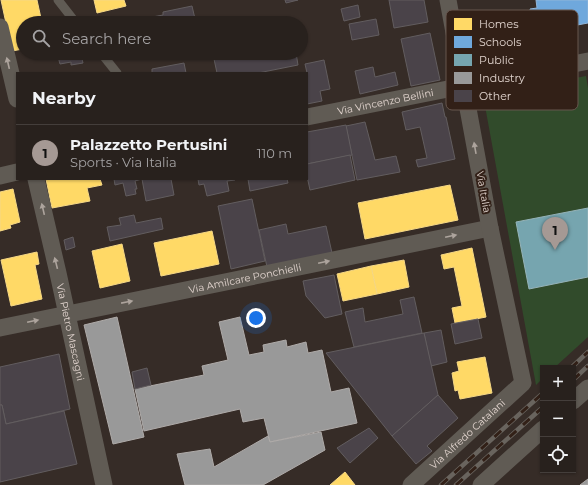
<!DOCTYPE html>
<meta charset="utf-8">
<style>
body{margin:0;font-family:Montserrat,sans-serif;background:#342e2a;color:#f1f3f6}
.controls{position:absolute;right:12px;bottom:12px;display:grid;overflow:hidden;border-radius:0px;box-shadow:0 1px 3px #0004}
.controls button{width:36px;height:36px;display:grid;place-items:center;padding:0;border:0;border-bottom:1px solid #443e3b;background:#28211d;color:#f1f3f6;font:20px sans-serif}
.you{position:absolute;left:256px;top:318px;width:14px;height:14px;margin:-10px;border:3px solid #fff;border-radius:50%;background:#1a73e8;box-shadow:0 0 0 6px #1a73e833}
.badge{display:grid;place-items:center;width:26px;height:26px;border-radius:50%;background:#a59994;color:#111;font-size:13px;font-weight:700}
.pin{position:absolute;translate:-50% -33px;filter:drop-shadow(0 1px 2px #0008)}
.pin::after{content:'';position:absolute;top:21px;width:14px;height:12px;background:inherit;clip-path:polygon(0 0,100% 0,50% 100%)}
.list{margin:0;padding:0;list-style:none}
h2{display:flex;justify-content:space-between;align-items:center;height:52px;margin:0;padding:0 16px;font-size:17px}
h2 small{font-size:13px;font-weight:400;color:#a5a3a4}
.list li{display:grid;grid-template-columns:26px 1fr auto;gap:12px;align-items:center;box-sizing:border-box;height:56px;padding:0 16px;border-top:1px solid #443e3b}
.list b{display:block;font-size:15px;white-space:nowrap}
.list p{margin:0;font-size:13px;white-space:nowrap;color:#a5a3a4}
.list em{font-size:13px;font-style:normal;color:#a5a3a4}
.icon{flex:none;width:22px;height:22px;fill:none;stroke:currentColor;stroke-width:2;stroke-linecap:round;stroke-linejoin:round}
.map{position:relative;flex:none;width:588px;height:485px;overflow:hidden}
.search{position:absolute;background:#28211d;box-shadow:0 1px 3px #0004;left:16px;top:16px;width:292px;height:44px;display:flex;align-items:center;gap:10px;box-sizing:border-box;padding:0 14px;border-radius:22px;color:#a5a3a4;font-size:15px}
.panel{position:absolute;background:#28211d;box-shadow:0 1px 3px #0004;left:16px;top:72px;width:292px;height:108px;border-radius:0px}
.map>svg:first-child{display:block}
.green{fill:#314b2b}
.homes{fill:#ffd966;stroke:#f6d885}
.schools{fill:#6fa8dc;stroke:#91b5d8}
.public{fill:#76a5af;stroke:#96b3b8}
.industry{fill:#999;stroke:#afaba9}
.building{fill:#4a4349;stroke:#625d5f}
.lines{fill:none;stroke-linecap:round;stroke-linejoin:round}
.path{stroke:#625c58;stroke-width:2.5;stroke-dasharray:2 3;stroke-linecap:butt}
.lane{stroke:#605b54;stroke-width:9}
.street{stroke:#605b54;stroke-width:17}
.rail-casing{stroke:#69645e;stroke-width:4.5}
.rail{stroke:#322017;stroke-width:3;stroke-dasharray:9;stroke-linecap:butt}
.oneway{fill:#ada49d}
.labels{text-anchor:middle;stroke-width:4;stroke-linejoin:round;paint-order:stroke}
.street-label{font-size:10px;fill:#e1d4ce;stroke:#322017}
.key{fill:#322017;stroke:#67564e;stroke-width:1}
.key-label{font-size:11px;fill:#e1d4ce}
</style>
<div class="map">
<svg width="588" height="485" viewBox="0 0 588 485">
<rect width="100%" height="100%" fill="#362c27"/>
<path class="green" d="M586 76 588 88V337L554 368H543V378L536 385 483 95Z"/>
<g class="homes">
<path d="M1 0H37L42 23H23V49L12 51Z"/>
<path d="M94 0H124L126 6 97 13Z"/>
<path d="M46 179H100L102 185 87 188 90 201 52 208Z"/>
<path d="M450 185 458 220 365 239 358 203Z"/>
<path d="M13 189 20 222 10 225 11 228 0 231V192Z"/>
<path d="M212 231 219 264 161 276 154 243Z"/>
<path d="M122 244 130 281 100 288 92 251Z"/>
<path d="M472 248 486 317 455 323 452 308 462 306 454 267 444 269 441 255Z"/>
<path d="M37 252 39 264 35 265 42 299 11 306 1 260Z"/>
<path d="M404 260 409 287 377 294 371 266Z"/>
<path d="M371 266 377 294 343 301 337 274Z"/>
<path d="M485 357 492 393 460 399 458 390 455 391 452 373 459 371 457 362Z"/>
<path d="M345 472 355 485H330Z"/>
</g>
<path class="schools" d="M536 0H588V23L535 33 530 9 537 8Z"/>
<path class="public" d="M588 208V277L529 289 516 222Z"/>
<g class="industry">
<path d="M117 317 144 437 113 444 84 325Z"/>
<path d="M240 317 249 355 264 352 263 345 286 340 287 347 306 342 308 353 322 350 331 392 349 388 357 423 270 442 264 418 243 422 240 409 144 431 135 389 204 375 202 366 228 360 219 322Z"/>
<path d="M321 432 325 450 263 485H185L177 454 210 449 214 467 268 436 270 442Z"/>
<path d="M588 479V485H580Z"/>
</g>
<g class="building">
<path d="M285 0H298L286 3Z"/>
<path d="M389 0H424L428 22 394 28Z"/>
<path d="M358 5 360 17 344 21 341 9Z"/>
<path d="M192 6 196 23H148L147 18 163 15V12Z"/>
<path d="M376 19 379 35 352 40 349 24Z"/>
<path d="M430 33 440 80 411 86 401 39Z"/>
<path d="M57 53H87L88 58 82 59 83 63 71 65V62L60 64Z"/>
<path d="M243 53H248L249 58 272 53H296L298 65 258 73H217L214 59Z"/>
<path d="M324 60 330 89 320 91 322 101 307 104V73L305 64Z"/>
<path d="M184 63 186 73H152V69Z"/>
<path d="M373 67 375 77 395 72 398 85 360 94 355 71Z"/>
<path d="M442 103 445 117H446L455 159 418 167 416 160 427 158 420 127 406 130 402 112Z"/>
<path d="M365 122 375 160 396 156 400 172 357 180 346 126Z"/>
<path d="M346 125 352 155 307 164V132Z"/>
<path d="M350 155 355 180 310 190 307 176V164Z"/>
<path d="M114 179H171L174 195 146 201 142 179 135 181 137 189H135L136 194 126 196 123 183 115 185Z"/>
<path d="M198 179H235V180L227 181 229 191 207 196 204 184 199 185Z"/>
<path d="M248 179H287L288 183 250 191Z"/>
<path d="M252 199 265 261 231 269 218 206Z"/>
<path d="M134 215 136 223 161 218 163 229 110 241 107 227 121 225 119 218Z"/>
<path d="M286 224 288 234 326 226 332 253 267 267 259 230Z"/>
<path d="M73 237 75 247 66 250 64 240Z"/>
<path d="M334 275 342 314 325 318 306 296 303 281Z"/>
<path d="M414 297 422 333 354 347 345 312 363 308 365 322 403 314 400 300Z"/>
<path d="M478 319 482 338 455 344 451 324Z"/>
<path d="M441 330 447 362 431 366 424 333Z"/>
<path d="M424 333 438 395 392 436 326 353Z"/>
<path d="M59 354 70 409 6 424 2 405H0V367Z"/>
<path d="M147 368 151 385 135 389 132 372Z"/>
<path d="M438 395 458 418 427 446 432 451 416 464 392 436Z"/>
<path d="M0 405H2L6 424 64 411 77 464 0 482Z"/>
<path d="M369 428 378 438 350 463 337 448Z"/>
</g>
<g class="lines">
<path class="path" d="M517 51 518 57"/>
<g class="lane">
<path d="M58 0 76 23"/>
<path d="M101 53 117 73"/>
</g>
<g class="street">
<path d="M0 27 17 99"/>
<path id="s1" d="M307 117 588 61"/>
<path d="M0 176 17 172"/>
<path id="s2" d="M36 179 58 273 104 485"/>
<path id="s3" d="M0 328 490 228"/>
<path d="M573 401 588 388"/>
<path id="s4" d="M411 485 523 383 490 228 448 0"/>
<path d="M481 485 543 429"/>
</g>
<defs>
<g id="rail">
<path d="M571 368 588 352"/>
<path d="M573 380 588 366"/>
<path d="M441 485 543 393"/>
<path d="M456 485 543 407"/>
</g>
</defs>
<use href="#rail" class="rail-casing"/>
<use href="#rail" class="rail"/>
</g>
<defs><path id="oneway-solid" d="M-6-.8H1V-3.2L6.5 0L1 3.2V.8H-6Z"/></defs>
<g class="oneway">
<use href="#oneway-solid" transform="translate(8 63) rotate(-103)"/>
<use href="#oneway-solid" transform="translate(475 148) rotate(-100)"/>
<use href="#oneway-solid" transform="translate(43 209) rotate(-103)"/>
<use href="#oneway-solid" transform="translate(451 236) rotate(-12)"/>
<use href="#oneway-solid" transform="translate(324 262) rotate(-12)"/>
<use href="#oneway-solid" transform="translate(56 263) rotate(-104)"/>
<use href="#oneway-solid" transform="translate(127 302) rotate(-11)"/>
<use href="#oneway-solid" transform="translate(33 321) rotate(-12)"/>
</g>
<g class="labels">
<g class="street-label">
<text dy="4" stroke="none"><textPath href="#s1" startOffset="80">Via Vincenzo Bellini</textPath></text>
<text transform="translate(484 192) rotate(80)" y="4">Via Italia</text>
<text dy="4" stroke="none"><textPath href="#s3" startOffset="250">Via Amilcare Ponchielli</textPath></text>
<text dy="4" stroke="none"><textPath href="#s2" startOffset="157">Via Pietro Mascagni</textPath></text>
<text dy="4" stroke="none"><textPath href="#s4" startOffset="76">Via Alfredo Catalani</textPath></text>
</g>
</g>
<rect x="446" y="10" width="132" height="100" rx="6" class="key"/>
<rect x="454" y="18" width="18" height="12" fill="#ffd966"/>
<rect x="454" y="36" width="18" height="12" fill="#6fa8dc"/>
<rect x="454" y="54" width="18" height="12" fill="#76a5af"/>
<rect x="454" y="72" width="18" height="12" fill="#999"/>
<rect x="454" y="90" width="18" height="12" fill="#4a4349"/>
<g class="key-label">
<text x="479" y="28">Homes</text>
<text x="479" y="46">Schools</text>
<text x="479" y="64">Public</text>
<text x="479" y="82">Industry</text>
<text x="479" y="100">Other</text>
</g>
</svg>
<div class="controls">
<button>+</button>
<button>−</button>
<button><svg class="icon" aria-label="locate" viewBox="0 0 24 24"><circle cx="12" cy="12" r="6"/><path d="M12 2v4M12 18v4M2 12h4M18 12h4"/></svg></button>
</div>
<div class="you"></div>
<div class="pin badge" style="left:555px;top:250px">1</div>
<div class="search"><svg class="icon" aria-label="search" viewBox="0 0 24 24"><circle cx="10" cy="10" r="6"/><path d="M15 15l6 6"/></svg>Search here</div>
<section class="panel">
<h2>Nearby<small></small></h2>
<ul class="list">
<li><span class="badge">1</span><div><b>Palazzetto Pertusini</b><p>Sports · Via Italia</p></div><em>110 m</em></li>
</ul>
</section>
</div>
